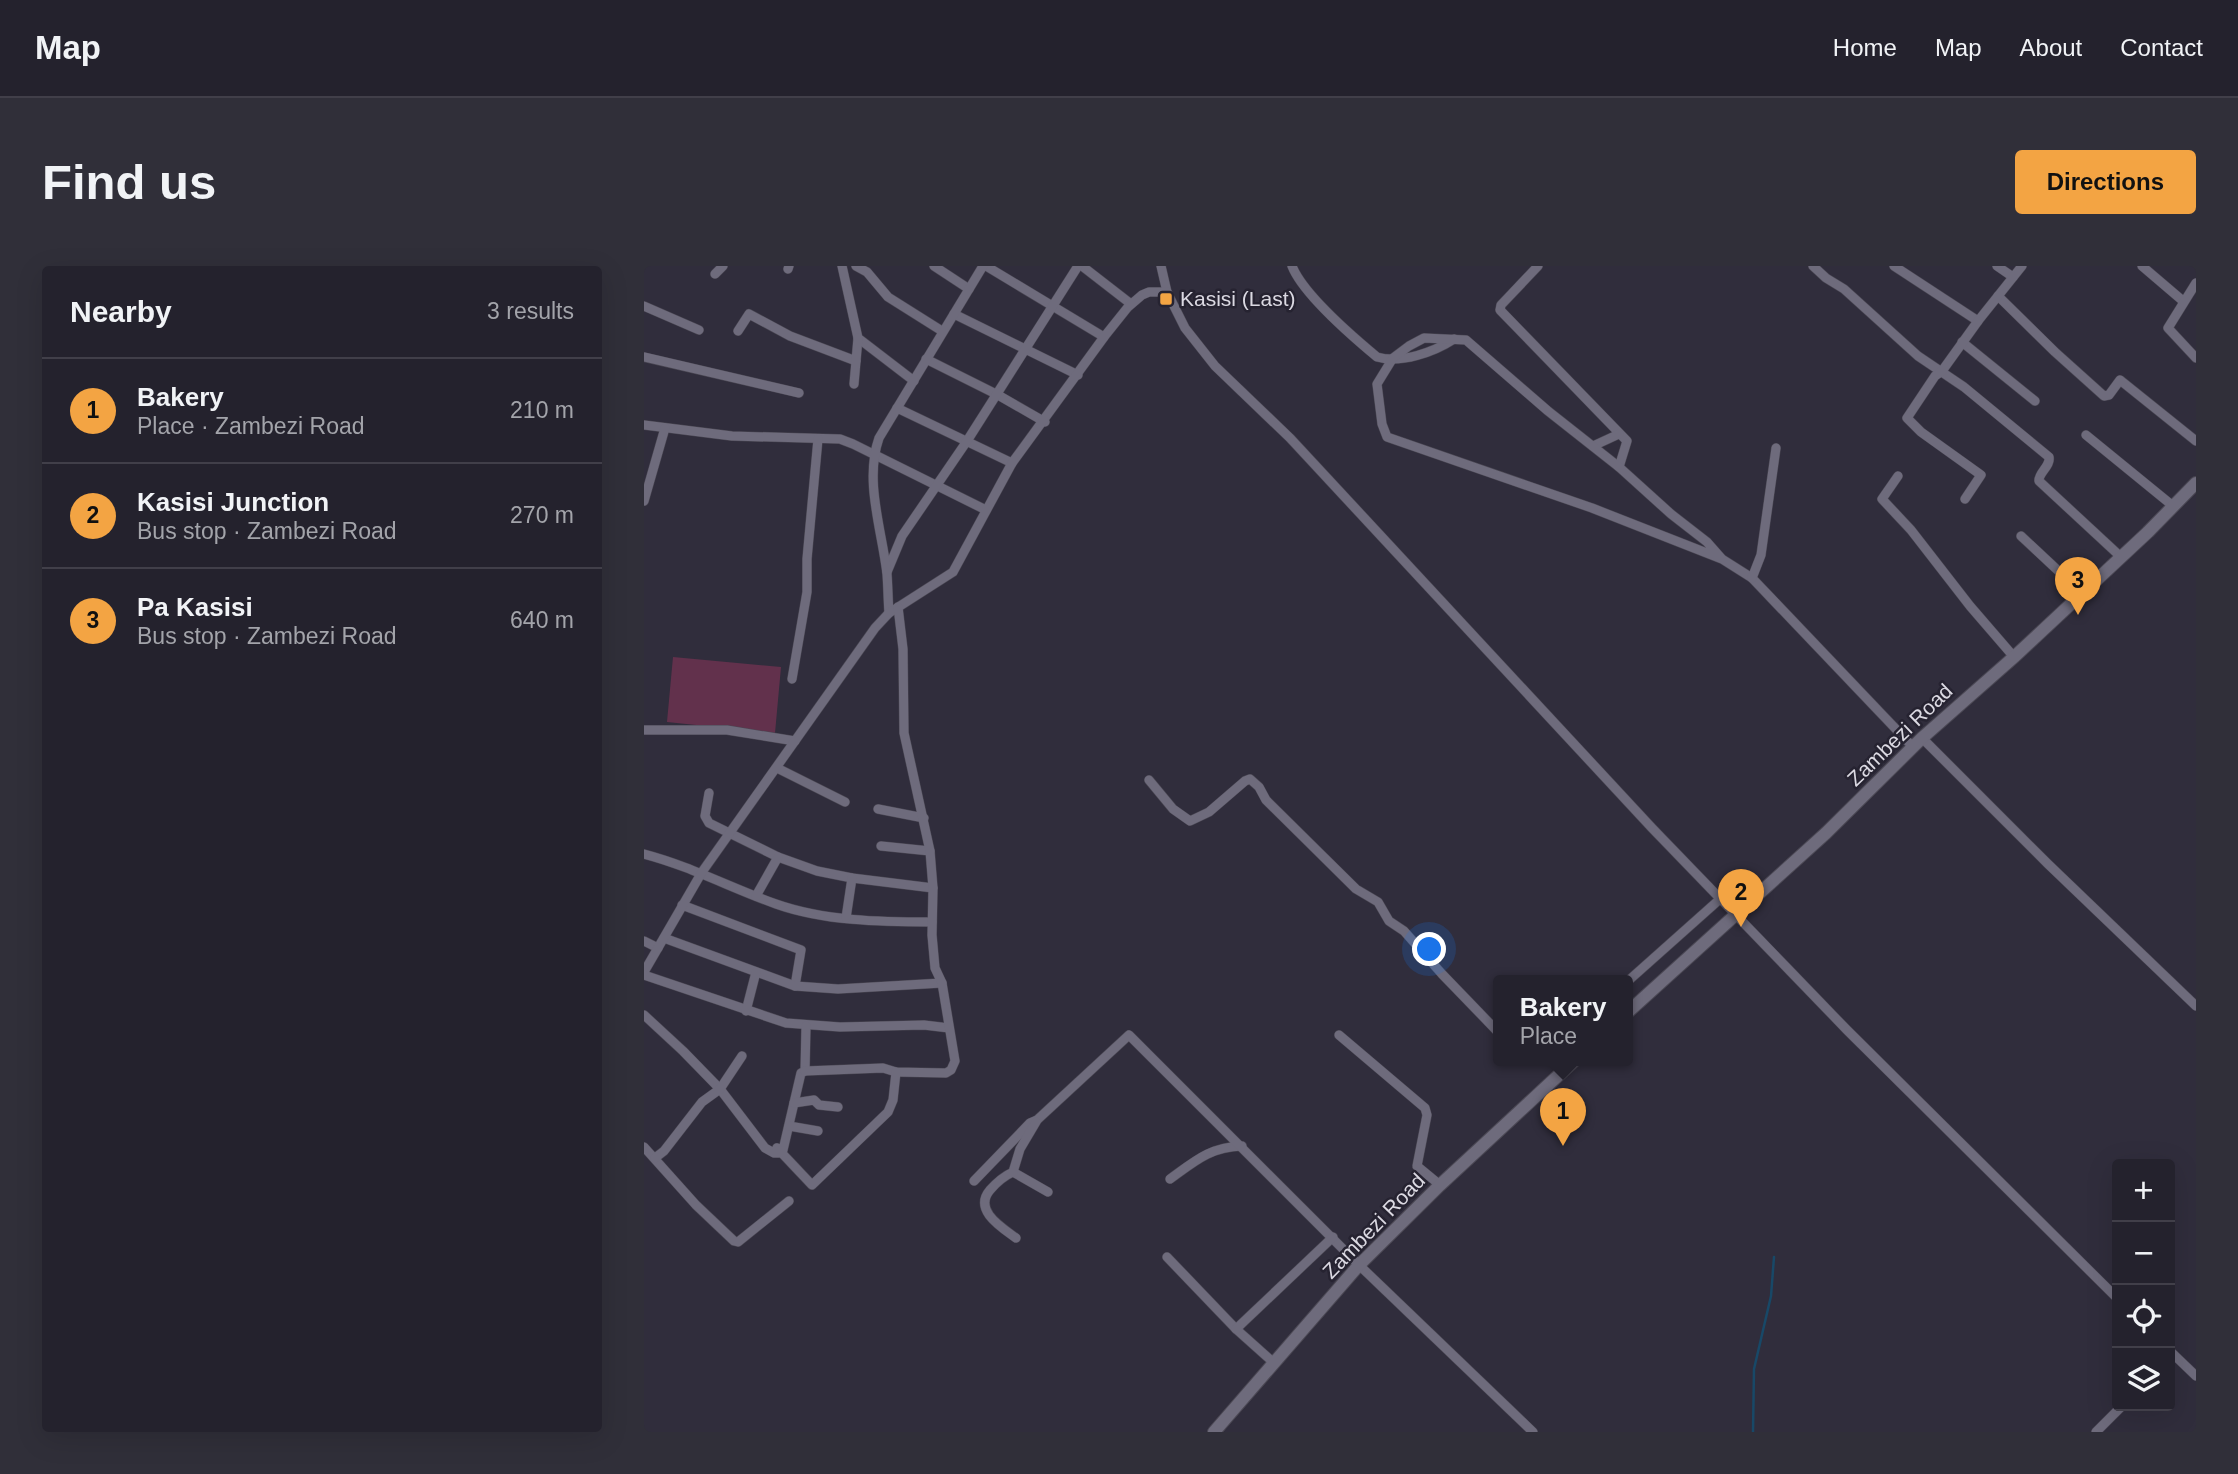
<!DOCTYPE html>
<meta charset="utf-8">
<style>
body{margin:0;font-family:Helvetica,sans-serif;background:#302f39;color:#f1f3f6}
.controls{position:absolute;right:21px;bottom:21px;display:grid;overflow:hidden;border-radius:7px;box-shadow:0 7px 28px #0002}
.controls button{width:63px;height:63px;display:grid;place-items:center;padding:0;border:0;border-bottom:2px solid #413f49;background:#24222d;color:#f1f3f6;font:35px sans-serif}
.you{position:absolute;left:786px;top:684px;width:24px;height:24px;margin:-18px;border:5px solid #fff;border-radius:50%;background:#1a73e8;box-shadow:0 0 0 10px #1a73e833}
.badge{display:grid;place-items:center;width:46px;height:46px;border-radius:50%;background:#f3a443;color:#111;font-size:23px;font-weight:700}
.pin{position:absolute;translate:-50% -58px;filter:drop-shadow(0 2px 4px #0008)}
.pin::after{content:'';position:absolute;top:37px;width:24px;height:21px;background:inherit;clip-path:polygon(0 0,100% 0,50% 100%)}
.popup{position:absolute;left:849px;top:709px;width:140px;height:91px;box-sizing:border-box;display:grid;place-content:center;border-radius:7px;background:#24222d;filter:drop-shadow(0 2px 5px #0005);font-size:23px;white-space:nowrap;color:#a3a4aa}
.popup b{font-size:26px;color:#f1f3f6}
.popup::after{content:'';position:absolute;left:50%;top:100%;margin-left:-14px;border:14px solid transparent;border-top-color:#24222d}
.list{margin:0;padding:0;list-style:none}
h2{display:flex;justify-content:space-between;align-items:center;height:91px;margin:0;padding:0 28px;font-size:30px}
h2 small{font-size:23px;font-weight:400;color:#a3a4aa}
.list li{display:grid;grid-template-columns:46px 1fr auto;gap:21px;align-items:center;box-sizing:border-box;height:105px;padding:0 28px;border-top:2px solid #413f49}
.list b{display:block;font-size:26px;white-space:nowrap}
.list p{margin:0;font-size:23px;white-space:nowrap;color:#a3a4aa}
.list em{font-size:23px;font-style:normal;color:#a3a4aa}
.icon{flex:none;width:38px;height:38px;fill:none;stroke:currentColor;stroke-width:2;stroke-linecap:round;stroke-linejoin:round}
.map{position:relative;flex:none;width:1552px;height:1166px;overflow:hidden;border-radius:7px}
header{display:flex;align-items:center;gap:42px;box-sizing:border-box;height:98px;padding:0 35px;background:#24222d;border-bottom:2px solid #413f49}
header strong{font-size:33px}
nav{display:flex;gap:38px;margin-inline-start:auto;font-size:24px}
.intro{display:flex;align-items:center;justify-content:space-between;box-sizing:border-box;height:168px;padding:0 42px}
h1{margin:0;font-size:49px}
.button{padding:18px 32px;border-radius:7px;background:#f3a443;color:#111;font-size:24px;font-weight:700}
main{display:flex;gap:42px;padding:0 42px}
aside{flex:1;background:#24222d;border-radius:7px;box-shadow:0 7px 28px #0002}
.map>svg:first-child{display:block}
.green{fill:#62314c}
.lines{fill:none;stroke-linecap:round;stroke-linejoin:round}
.stream{stroke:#184867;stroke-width:2.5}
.minor-casing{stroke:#4b4854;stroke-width:10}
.secondary-casing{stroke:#4b4854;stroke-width:14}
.minor{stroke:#6e6b7c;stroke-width:9}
.secondary{stroke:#6e6b7c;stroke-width:12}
.poi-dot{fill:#f3a443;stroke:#262331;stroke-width:2.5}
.labels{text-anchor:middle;stroke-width:5;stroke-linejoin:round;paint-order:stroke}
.poi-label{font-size:21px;fill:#dbd9e2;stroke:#262331;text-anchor:start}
.street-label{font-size:21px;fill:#dbd9e2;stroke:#262331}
</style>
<header>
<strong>Map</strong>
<nav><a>Home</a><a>Map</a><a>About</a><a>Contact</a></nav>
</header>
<div class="intro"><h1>Find us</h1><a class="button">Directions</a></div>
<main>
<aside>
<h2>Nearby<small>3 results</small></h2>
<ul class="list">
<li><span class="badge">1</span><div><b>Bakery</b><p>Place · Zambezi Road</p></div><em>210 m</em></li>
<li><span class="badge">2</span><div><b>Kasisi Junction</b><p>Bus stop · Zambezi Road</p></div><em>270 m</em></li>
<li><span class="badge">3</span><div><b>Pa Kasisi</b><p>Bus stop · Zambezi Road</p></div><em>640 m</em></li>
</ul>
</aside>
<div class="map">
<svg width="1552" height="1166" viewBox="0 0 1552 1166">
<rect width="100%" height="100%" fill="#302d3c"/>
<path class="green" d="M29 391 137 401 131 467 23 456Z"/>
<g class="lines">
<path class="stream" d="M1109 1166 1110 1103 1127 1030 1130 991"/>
<defs>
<g id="minor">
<path d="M198 0 214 72 270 115"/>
<path d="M212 0 223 6 244 31 298 65"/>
<path d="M290 0 325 23"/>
<path d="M342 0 460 71"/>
<path d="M438 0 487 38"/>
<path d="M517 0 523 26"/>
<path d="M648 0C659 28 709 71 733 91 757 98 790 86 810 73"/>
<path d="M894 0 857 39 856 44 983 175 975 201"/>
<path d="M1169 0 1182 12 1200 23 1274 90 1320 121 1405 191C1407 200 1394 207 1395 215L1477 291"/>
<path d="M1250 0 1334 55"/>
<path d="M1353 0 1369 11"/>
<path d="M1498 0 1539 35"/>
<path d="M144 3 145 0"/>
<path d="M71 8 79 0"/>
<path d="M1552 17 1524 62 1552 92"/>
<path d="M1354 30 1411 86 1460 130 1465 129 1476 114 1552 175"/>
<path d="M0 40 55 64"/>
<path d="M310 48 434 109"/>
<path d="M94 65 105 48 146 70 212 95"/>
<path d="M1318 76 1391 135"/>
<path d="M0 91 155 127"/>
<path d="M282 93 354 129 401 156"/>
<path d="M210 118 214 72"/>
<path d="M253 142 368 197"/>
<path d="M0 159 88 170 196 173 209 178 342 244"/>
<path d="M1442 169 1529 240"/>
<path d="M949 180 975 168"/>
<path d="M1254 210 1238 233 1267 264 1326 340 1370 391"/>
<path d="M1321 233 1337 209 1277 166 1263 152 1291 110 1298 105 1334 55 1378 0"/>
<path d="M0 235 21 162"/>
<path d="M1377 270 1438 327"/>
<path d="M1078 293 1063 276 1027 248 975 201 904 145 822 74 780 72 765 80 749 92 733 118 738 158 743 171 948 242 1078 293 1108 312 1269 481"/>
<path d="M243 306 258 270 323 175 434 0"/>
<path d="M1108 312 1117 289 1132 182"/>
<path d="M245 347C244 334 244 321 243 308 238 264 220 215 235 172L339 0"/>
<path d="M148 413 163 326V293L174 173"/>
<path d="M0 464H83L151 475"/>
<path d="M1278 472 1404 598 1552 740"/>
<path d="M133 502 201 536"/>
<path d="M505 514 529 543 546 555 565 546 601 515 606 513 615 521 622 534 712 623 734 636 745 655 760 665 798 708 854 766"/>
<path d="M65 527 61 550 65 557 134 591 173 605 208 612 289 622"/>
<path d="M234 543 280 552"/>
<path d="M237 580 286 585"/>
<path d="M0 588C46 600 87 622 132 638 180 655 237 656 288 656"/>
<path d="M112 630 134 591"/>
<path d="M38 639 157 684 151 720"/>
<path d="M202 652 208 612"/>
<path d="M20 672 151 720 194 723 298 717"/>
<path d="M0 675 14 682"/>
<path d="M0 706 58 606 231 362 245 347 309 306 368 197 460 71 484 41 498 29 505 26H523L541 62 571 100 646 172 1008 562 1203 764 1473 1032"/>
<path d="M0 709 142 757 196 761 280 759 305 762"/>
<path d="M984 715 1076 633"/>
<path d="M102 745 112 706"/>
<path d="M0 749 39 785 76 823 121 882 130 887H135L133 882 139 884 157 807 161 805 162 760"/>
<path d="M695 769 781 842 783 849 773 900 796 919"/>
<path d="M161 805 239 802 252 806 302 807 307 804 311 795 298 717 291 702 288 669 289 622 286 585 260 467 259 383 254 341"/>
<path d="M150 837 170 834 175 839 194 841"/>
<path d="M145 860 174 865"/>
<path d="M0 881 52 939 90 975 94 976 145 935"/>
<path d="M133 882 168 919 244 846 249 834 252 806"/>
<path d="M11 892 20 885 58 836 76 823 98 790"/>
<path d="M369 906 404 926"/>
<path d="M526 913C551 895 566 881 598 880"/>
<path d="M330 915 386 857 393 854 485 769 715 999 889 1166"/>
<path d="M372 972C357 961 329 944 346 924 353 916 360 910 369 906L376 883 392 856"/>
<path d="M523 991 592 1063 630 1097"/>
<path d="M592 1063 689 971"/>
<path d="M1526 1085 1552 1110"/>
<path d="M1452 1166 1478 1140"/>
</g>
<g id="secondary">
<path d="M984 746 1182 567 1278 472 1370 391 1504 266 1552 217"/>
<path d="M570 1166 715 999 796 919 931 794"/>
</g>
</defs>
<use href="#minor" class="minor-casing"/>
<use href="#secondary" class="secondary-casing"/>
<use href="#minor" class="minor"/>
<use href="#secondary" class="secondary"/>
</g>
<rect class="poi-dot" x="515" y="26" width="14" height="14" rx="3.5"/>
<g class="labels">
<g class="poi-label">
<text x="536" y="40">Kasisi (Last)</text>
</g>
<g class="street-label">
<text transform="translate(1256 469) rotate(-44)" y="7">Zambezi Road</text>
<text transform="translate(730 960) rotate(-46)" y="7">Zambezi Road</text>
</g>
</g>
</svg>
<div class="controls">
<button>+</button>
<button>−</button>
<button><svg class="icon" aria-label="locate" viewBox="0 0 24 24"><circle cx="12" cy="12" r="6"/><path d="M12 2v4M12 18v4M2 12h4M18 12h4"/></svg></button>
<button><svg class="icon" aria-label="layers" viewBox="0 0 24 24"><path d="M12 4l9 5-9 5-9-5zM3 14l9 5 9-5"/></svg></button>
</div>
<div class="you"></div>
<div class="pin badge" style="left:919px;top:880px">1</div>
<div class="popup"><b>Bakery</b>Place</div>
<div class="pin badge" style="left:1097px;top:661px">2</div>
<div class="pin badge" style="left:1434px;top:349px">3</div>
</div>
</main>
